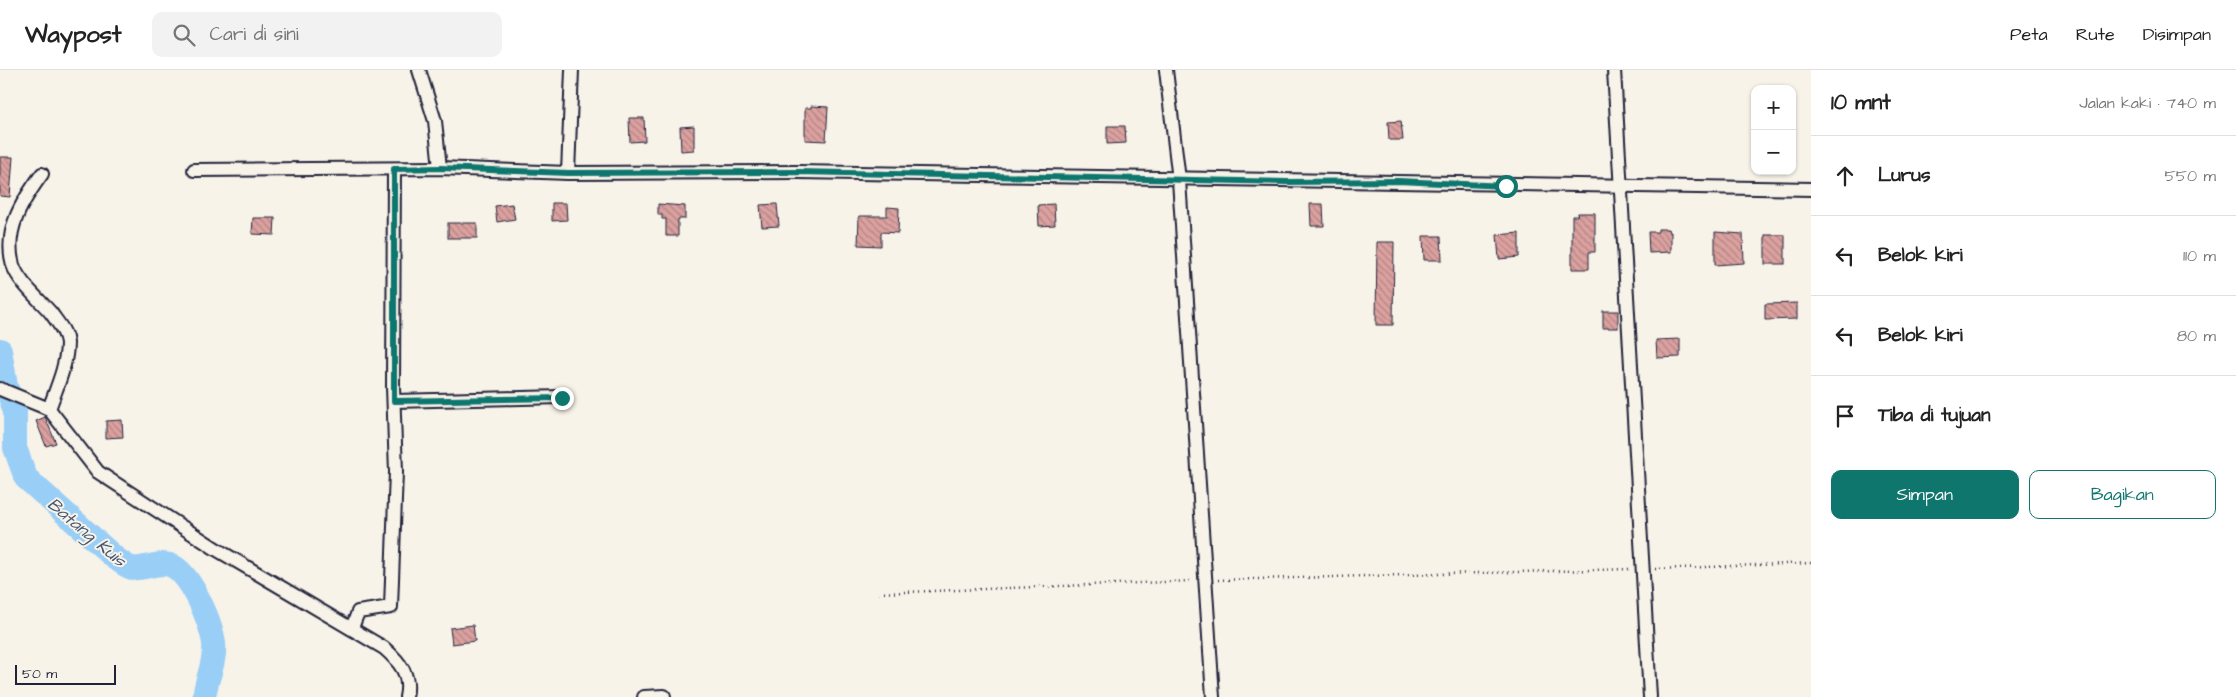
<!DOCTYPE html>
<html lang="id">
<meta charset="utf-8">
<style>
body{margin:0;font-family:"Architects Daughter",sans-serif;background:#f2f2f2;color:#222}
.controls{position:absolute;right:15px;top:15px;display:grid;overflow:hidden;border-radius:10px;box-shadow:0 1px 4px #0004}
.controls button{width:45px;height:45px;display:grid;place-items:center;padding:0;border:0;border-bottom:1px solid #e0e0e0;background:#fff;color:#222;font:25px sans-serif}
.scale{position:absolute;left:15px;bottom:12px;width:101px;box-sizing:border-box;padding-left:5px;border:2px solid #22223b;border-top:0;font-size:14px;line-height:18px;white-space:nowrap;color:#22223b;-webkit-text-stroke:4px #f7f3e8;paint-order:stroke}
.stop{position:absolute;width:15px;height:15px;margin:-11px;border:4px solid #0f766e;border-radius:50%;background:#fff}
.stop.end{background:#0f766e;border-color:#fff;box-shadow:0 1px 5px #0008}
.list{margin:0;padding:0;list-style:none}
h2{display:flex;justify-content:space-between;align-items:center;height:65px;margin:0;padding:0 20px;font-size:21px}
h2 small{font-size:16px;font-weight:400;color:#767676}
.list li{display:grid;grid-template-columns:32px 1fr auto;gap:15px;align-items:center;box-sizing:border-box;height:80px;padding:0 20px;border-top:1px solid #e0e0e0}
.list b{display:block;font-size:19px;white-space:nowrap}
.list em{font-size:16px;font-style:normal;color:#767676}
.actions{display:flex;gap:10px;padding:15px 20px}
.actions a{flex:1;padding:11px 0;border:1px solid #0f766e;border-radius:10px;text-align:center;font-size:18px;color:#0f766e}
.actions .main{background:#0f766e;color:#fff}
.icon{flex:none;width:28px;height:28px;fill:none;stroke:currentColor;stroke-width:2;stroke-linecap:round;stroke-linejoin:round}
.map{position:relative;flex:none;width:1811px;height:627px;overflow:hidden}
header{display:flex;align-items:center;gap:30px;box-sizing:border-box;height:70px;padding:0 25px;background:#fff;border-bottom:1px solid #e0e0e0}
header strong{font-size:24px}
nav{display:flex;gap:28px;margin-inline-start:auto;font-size:18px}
.search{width:350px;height:45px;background:#f2f2f2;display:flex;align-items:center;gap:12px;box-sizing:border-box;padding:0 18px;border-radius:10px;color:#767676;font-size:19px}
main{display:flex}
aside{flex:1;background:#fff}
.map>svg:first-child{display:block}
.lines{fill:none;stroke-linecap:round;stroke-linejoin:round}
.river{stroke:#99cef7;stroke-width:24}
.building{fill:url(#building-back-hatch);stroke:#22223b}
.minor-casing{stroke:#22223b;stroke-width:16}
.path{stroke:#22223b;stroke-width:2.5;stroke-dasharray:1 4;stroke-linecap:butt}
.minor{stroke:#f7f3e8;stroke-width:12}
.route{stroke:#0f766e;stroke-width:6}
.labels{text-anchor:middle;stroke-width:4;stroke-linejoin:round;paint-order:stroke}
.water-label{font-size:18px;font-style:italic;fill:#465673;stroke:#f7f3e8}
</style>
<header>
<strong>Waypost</strong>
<div class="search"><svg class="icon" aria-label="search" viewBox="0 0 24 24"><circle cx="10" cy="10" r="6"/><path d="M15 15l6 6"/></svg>Cari di sini</div>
<nav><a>Peta</a><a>Rute</a><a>Disimpan</a></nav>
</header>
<main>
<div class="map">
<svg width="1811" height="627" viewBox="0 0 1811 627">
<defs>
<pattern id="building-back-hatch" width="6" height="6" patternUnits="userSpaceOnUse" patternTransform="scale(1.25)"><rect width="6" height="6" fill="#dba19f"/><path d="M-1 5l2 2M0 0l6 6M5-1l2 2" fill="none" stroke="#b18383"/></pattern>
</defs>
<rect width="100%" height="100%" fill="#f7f3e8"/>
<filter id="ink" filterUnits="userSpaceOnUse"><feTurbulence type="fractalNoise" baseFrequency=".02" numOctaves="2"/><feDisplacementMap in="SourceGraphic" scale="10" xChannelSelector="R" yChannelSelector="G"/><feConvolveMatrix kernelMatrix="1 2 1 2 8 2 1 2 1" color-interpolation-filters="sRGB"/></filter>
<g filter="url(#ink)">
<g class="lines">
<path class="river" d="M0 280 6 316 15 341V378L26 408 115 488C120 491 127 497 132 498 145 500 157 491 170 495 190 501 212 554 214 574 216 591 206 610 204 627"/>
</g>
<g class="building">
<path d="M811 36 828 37 826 71 805 70V38H811Z"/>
<path d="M629 48H644L645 71 630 72Z"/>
<path d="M1401 51 1403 70H1389L1388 52Z"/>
<path d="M694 56V80L681 81 680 57Z"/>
<path d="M1107 56H1125L1126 73 1107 74Z"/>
<path d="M0 87H13L10 127 0 126Z"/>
<path d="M552 133H566L567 150 552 151Z"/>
<path d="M512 134 515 149 497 152 495 136Z"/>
<path d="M658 134 685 136V149H678V166H666V149H662V145H658Z"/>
<path d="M777 134 779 156 762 157 760 135Z"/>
<path d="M1054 134 1055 155 1039 156 1038 135Z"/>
<path d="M1310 134H1323L1324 156H1311Z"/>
<path d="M887 137 899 138 898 163 881 162V176L858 175 859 146H887Z"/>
<path d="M1578 143H1595V182H1589V199H1572V146H1577Z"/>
<path d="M253 148H275L274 165 252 164Z"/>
<rect x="448" y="153" width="29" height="15"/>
<path d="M1658 159H1668L1669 162H1671V182L1649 183 1648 162H1658Z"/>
<path d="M1715 162 1743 164 1744 193 1715 195Z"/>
<path d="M1519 163V187L1499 189 1497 165Z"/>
<rect x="1765" y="165" width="20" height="29"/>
<path d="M1423 166H1441L1442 190H1424Z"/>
<path d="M1377 172H1394L1393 255H1376Z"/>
<path d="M1797 233V249L1765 250V234Z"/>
<rect x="1603" y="241" width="15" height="17"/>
<path d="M1680 269V287L1657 288 1656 270Z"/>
<path d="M45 347 56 373 46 376 36 351Z"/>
<path d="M122 350 123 367 106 368V351Z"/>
<path d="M473 555 475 571 452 574 450 558Z"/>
</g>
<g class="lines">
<defs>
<g id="minor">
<path d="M419 0 435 51 440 98"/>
<path d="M1166 0 1179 110 1213 627"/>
<path d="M1614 0 1650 627"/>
<path d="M194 100 440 98 568 103 798 102 1811 119"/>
<path d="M568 103 572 0"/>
<path d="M42 104C23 130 3 160 13 195 19 213 39 229 51 243 57 252 66 261 67 273 67 295 56 319 49 339"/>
<path d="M0 319 49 339 98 402 216 479 384 578C400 592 411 605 406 627"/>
<path d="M394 331 562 327"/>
<path d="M352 558 358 542 391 537 396 402 393 317 394 99"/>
<path d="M644 627 664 626"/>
</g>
</defs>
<use href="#minor" class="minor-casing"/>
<g class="path">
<path d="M1655 499 1811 493"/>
<path d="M1218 510 1630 499"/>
<path d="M879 523 1192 511"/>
</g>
<use href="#minor" class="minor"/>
</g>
</g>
<g class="lines" filter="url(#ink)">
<path class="route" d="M562 328 394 331V99L440 98 568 103 798 102 1286 112 1398 111 1506 116"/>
</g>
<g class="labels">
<g class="water-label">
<text transform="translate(87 462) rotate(40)" y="6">Batang Kuis</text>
</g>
</g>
</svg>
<div class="controls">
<button>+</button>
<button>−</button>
</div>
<div class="scale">50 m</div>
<div class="stop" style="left:1506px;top:116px"></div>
<div class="stop end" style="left:562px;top:328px"></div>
</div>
<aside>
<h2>10 mnt<small>Jalan kaki · 740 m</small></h2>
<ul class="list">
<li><svg class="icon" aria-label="ahead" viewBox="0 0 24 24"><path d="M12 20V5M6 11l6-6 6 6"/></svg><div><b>Lurus</b></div><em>550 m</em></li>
<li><svg class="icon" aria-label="left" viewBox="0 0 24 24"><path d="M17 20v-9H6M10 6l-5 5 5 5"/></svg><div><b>Belok kiri</b></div><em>110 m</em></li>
<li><svg class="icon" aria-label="left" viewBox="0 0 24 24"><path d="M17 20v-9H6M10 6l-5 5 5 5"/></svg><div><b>Belok kiri</b></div><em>80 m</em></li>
<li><svg class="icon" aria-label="arrive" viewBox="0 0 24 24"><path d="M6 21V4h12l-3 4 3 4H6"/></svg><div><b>Tiba di tujuan</b></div></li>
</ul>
<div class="actions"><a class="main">Simpan</a><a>Bagikan</a></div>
</aside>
</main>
